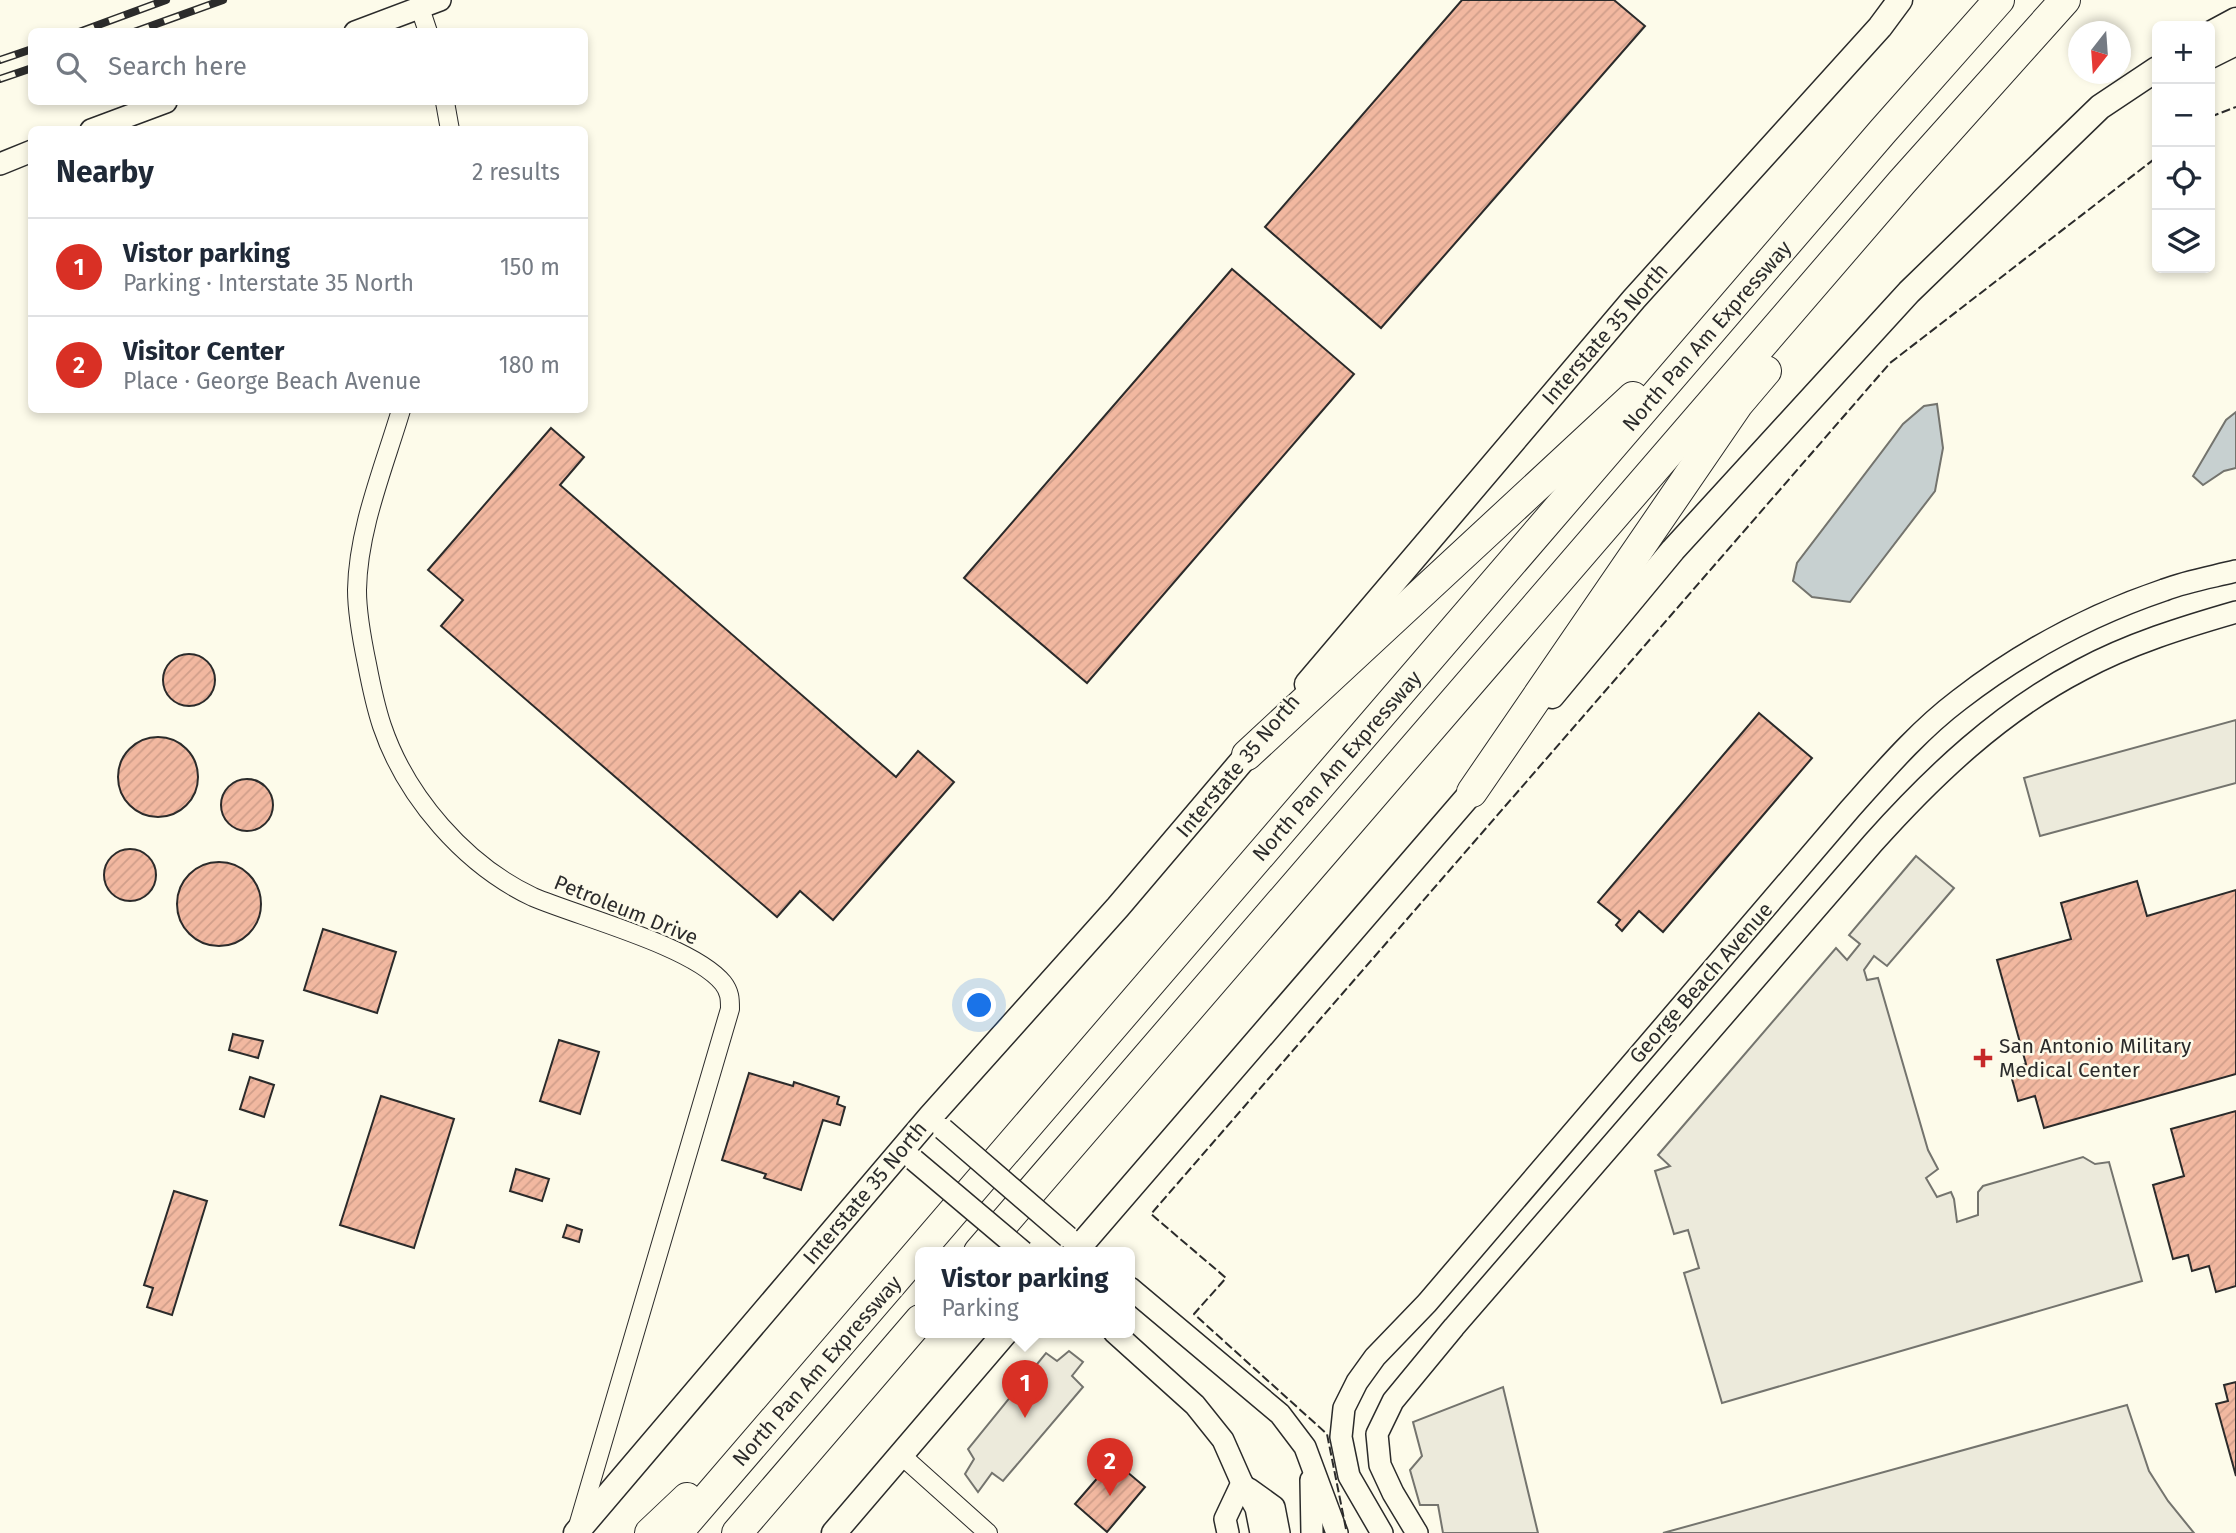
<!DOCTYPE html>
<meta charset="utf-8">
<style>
body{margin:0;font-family:"Fira Sans",sans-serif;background:#f6f6f7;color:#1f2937}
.controls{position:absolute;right:21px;top:21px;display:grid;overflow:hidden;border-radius:10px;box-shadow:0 4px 10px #0003}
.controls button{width:63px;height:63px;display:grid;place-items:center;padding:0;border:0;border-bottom:2px solid #e0e1e3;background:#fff;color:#1f2937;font:35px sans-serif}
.compass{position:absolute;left:2068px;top:21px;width:63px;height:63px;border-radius:50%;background:#fff;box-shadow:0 4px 10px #0003;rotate:197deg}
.you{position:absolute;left:980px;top:1006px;width:24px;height:24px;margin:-18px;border:5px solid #fff;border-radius:50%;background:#1a73e8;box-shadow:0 0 0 10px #1a73e833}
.badge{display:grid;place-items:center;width:46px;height:46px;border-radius:50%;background:#d93025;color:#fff;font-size:23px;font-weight:700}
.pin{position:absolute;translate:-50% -58px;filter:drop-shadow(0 2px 4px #0008)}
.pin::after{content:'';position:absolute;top:37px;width:24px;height:21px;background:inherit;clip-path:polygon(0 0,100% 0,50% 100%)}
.popup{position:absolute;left:915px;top:1247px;width:220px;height:91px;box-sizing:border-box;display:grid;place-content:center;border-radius:10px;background:#fff;filter:drop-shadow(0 2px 5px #0005);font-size:23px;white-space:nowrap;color:#747a83}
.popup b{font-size:26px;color:#1f2937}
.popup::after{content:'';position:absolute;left:50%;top:100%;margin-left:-14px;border:14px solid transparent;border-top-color:#fff}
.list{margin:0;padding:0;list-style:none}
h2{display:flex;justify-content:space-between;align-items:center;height:91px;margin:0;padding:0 28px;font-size:30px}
h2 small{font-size:23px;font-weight:400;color:#747a83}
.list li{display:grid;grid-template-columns:46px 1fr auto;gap:21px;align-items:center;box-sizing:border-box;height:98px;padding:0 28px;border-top:2px solid #e0e1e3}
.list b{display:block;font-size:26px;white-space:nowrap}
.list p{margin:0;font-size:23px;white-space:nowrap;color:#747a83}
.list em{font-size:23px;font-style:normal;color:#747a83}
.icon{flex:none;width:38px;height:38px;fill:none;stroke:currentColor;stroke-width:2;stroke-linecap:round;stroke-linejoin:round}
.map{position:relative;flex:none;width:2236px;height:1533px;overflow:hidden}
.search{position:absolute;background:#fff;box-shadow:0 4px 10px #0003;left:28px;top:28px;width:560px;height:77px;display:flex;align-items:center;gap:18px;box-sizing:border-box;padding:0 24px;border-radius:10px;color:#747a83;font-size:26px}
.panel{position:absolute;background:#fff;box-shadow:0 4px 10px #0003;left:28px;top:126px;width:560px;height:287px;border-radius:10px}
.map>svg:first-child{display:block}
.parking{fill:#eceadb;stroke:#74746e;stroke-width:2}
.water{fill:#c7d0d0;stroke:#74746e;stroke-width:2}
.building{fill:url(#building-hatch);stroke:#2b2b2b;stroke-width:2}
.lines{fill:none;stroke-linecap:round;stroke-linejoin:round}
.minor-casing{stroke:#2b2b2b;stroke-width:20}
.tertiary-casing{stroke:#2b2b2b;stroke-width:24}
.secondary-casing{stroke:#2b2b2b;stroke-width:27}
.motorway-casing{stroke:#2b2b2b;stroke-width:32}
.minor{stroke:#fdfbea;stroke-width:18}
.tertiary{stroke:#fdfbea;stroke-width:21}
.secondary{stroke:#fdfbea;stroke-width:24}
.motorway{stroke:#fdfbea;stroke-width:30}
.rail-casing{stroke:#2b2b2b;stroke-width:8}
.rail{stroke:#fdfbea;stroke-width:5;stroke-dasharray:16;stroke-linecap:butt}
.tertiary-bridge-casing{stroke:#2b2b2b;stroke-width:24;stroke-linecap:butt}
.tertiary-bridge{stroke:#fdfbea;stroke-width:21}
.fence{stroke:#2b2b2b;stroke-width:2;stroke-dasharray:9 3.5;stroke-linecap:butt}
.poi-dot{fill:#c62828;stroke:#fdfbea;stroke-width:2.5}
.labels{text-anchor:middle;stroke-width:5;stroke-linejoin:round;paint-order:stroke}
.street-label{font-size:21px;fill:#2b2b2b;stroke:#fdfbea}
.poi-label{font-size:21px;fill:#2b2b2b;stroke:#fdfbea;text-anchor:start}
</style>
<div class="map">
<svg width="2236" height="1533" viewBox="0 0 2236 1533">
<defs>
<pattern id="building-hatch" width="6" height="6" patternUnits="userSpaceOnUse" patternTransform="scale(1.75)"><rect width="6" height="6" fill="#f2b8a0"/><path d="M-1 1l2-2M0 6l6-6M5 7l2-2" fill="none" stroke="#d09e8a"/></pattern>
</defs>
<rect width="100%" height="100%" fill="#fdfbea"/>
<g class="parking">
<path d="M2236 720V783L2040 836 2024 778Z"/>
<path d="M1916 856 1954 888 1887 966 1874 956 1864 970 1867 980 1878 978 1928 1150 1938 1169 1926 1178 1937 1197 1951 1192 1954 1199 1957 1222 1978 1215V1192L1983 1186 2083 1157 2095 1164 2109 1162 2142 1281 1722 1403 1684 1273 1699 1268 1688 1230 1674 1234 1655 1171 1670 1166 1658 1155 1836 948 1847 960 1860 944 1849 935Z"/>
<path d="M1069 1351 1083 1362 1072 1376 1083 1387 1003 1481 992 1473 978 1492 965 1474 974 1459 968 1449 1046 1353 1057 1361Z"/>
<path d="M1503 1387 1538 1533H1443L1438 1505H1420L1410 1470 1422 1456 1413 1422Z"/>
<path d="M2127 1405 2149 1471 2168 1501 2194 1533H1663Z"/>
</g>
<g class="water">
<path d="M1937 404 1943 448 1935 491 1850 602 1812 597 1793 581 1797 563 1903 424 1924 406Z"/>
<path d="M2236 412V468L2224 471 2203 485 2193 476 2226 420Z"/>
</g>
<g class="building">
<path d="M1462 0H1614L1645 26 1381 328 1265 227Z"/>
<path d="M1232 269 1354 374 1087 683 964 578Z"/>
<path d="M551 428 584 457 560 485 896 777 918 751 954 782 833 920 800 891 777 917 441 626 463 600 428 570Z"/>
<circle cx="189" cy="680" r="26"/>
<path d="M1759 713 1812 758 1663 932 1639 911 1622 931 1616 925 1620 920 1598 902Z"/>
<circle cx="158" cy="777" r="40"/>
<circle cx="247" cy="805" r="26"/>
<circle cx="130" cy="875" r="26"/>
<circle cx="219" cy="904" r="42"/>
<path d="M2137 881 2147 916 2236 890V1074L2044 1128 2035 1096 2018 1101 2014 1086 2009 1069 2026 1064 1997 960 2071 939 2061 903Z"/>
<path d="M323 929 396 952 377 1013 304 990Z"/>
<path d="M233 1034 263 1041 258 1058 229 1050Z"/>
<path d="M559 1040 599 1052 580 1114 540 1101Z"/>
<path d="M749 1073 793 1086 794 1082 839 1097 837 1104 845 1107 840 1125 823 1120 801 1190 764 1178 766 1174 722 1160Z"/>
<path d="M250 1077 274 1085 264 1117 240 1109Z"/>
<path d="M381 1096 454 1119 414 1248 340 1225Z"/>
<path d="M2236 1111V1286L2216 1292 2209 1266 2192 1271 2188 1255 2173 1259 2153 1185 2184 1176 2171 1129Z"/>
<path d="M516 1169 549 1179 542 1201 510 1191Z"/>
<path d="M174 1191 207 1201 172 1315 147 1307 153 1288 144 1285Z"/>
<path d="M567 1225 582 1230 579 1242 563 1237Z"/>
<path d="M2236 1382V1476L2216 1404 2228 1401 2224 1385Z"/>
<path d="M1113 1460 1145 1487 1107 1532 1075 1504Z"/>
</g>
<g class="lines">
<defs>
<g id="minor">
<path d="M420 8 428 32"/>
<path d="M445 102 450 130"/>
<path d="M401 410C384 467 358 529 357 590 357 614 362 640 367 664 371 685 375 705 382 726 406 797 465 865 533 897 580 917 693 946 723 983 730 992 730 999 730 1009L578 1526"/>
<path d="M901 1455 988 1533"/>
</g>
<g id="tertiary">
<path d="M355 32 440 0"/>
<path d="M91 130 166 102"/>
<path d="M0 164 32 151"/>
<path d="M1130 1288 1280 1414 1305 1447 1337 1533"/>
<path d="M1114 1332 1195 1405 1223 1440 1242 1483 1256 1508 1261 1533"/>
<path d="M1311 1480 1312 1533"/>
<path d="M1249 1489 1274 1507 1279 1533"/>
<path d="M1228 1533 1225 1519 1242 1483"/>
<path d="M1382 1533 1349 1476 1341 1437 1344 1408 1357 1382 1375 1357 1427 1303 1850 809C1884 771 1918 731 1959 700 2021 652 2090 615 2164 590 2187 581 2212 577 2236 571"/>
<path d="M1417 1533 1393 1493 1380 1465 1377 1434 1393 1401 1454 1327 1873 843C1933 776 2000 712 2081 670 2129 644 2184 627 2236 612"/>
</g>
<g id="secondary">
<path d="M2210 34 2236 20"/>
<path d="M2210 56 2236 43"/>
<path d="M1307 684 1634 299 1880 27 1900 0"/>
<path d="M1552 696 1673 550 1909 292 2100 107 2157 69"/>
<path d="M1075 1252 1484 778"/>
<path d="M576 1533 930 1117 1118 907 1259 741"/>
<path d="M834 1533 1006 1332"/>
</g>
<g id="motorway">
<path d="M1247 755 1633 397"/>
<path d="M1472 792 1738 404 1766 371"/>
<path d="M979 1252 1902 182 2065 0"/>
<path d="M650 1533 687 1498"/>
<path d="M677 1533 1883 131 1999 0"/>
<path d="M737 1533 920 1320"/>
</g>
</defs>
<use href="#minor" class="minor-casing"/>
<use href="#tertiary" class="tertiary-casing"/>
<use href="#secondary" class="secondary-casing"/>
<use href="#motorway" class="motorway-casing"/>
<use href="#minor" class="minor"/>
<use href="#tertiary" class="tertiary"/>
<use href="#secondary" class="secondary"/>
<use href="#motorway" class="motorway"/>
<defs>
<g id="rail">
<path d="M79 32 166 0"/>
<path d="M134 32 223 0"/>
<path d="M0 60 32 49"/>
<path d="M0 79 32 68"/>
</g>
</defs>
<use href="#rail" class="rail-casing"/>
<use href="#rail" class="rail"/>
<defs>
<g id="tertiary-bridge">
<path d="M943 1129 1068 1237"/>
<path d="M914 1160 1023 1252"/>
</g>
</defs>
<use href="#tertiary-bridge" class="tertiary-bridge-casing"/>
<use href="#tertiary-bridge" class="tertiary-bridge"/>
<g class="fence">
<path d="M2210 117 2236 107"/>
<path d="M1346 1529 1327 1434 1194 1314 1226 1278 1151 1214 1890 363 2157 157"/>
</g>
</g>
<path class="poi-dot" d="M1979.5 1047.5h7v7h7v7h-7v7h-7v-7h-7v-7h7z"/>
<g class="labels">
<g class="street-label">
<text transform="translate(1605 334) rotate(-49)" y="7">Interstate 35 North</text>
<text transform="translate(1707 336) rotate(-49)" y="7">North Pan Am Expressway</text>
<text transform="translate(1238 766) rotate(-50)" y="7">Interstate 35 North</text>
<text transform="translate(1337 766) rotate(-49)" y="7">North Pan Am Expressway</text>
<text transform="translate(626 910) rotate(22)" y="7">Petroleum Drive</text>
<text transform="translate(1701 983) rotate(-49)" y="7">George Beach Avenue</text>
<text transform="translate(865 1193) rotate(-50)" y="7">Interstate 35 North</text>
<text transform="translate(817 1371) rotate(-49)" y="7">North Pan Am Expressway</text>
</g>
<g class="poi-label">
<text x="1999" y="1053">San Antonio Military<tspan x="1999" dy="24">Medical Center</tspan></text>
</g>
</g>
</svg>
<div class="controls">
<button>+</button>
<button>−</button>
<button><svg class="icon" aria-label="locate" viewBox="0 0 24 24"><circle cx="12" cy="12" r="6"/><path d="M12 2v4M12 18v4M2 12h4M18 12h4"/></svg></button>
<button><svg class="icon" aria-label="layers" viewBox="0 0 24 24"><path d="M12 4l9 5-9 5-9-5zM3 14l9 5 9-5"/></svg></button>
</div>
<svg class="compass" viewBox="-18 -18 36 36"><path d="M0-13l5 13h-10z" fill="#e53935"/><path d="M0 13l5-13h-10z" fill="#747a83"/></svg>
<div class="you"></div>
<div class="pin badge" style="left:1025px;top:1418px">1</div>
<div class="popup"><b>Vistor parking</b>Parking</div>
<div class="pin badge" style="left:1110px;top:1496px">2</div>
<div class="search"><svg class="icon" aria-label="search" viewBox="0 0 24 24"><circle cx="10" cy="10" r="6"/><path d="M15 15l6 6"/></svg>Search here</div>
<section class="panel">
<h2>Nearby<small>2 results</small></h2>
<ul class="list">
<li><span class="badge">1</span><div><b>Vistor parking</b><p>Parking · Interstate 35 North</p></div><em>150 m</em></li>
<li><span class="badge">2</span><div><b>Visitor Center</b><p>Place · George Beach Avenue</p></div><em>180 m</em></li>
</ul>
</section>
</div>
